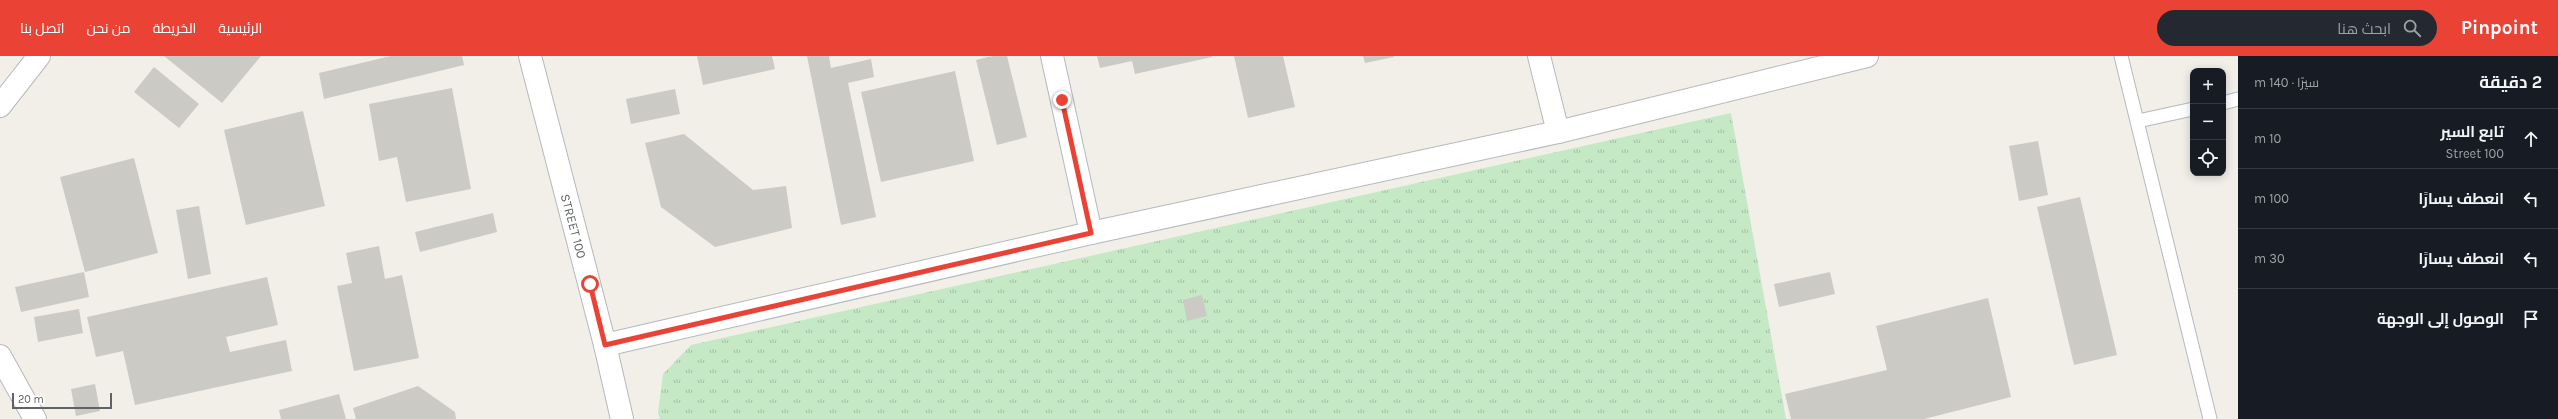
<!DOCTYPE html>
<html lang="ar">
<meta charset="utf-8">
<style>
body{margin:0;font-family:Karla,Cairo,sans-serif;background:#242831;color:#f1f3f6;direction:rtl}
.controls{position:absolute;right:12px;top:12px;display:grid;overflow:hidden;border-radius:8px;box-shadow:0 2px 10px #0003}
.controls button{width:36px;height:36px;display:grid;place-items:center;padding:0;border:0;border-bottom:1px solid #363941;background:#171b24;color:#f1f3f6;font:20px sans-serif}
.scale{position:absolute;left:12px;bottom:10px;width:100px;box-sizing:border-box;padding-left:4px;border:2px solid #5f6368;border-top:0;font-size:11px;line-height:14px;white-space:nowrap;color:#5f6368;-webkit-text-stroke:3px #fff;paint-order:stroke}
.stop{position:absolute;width:12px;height:12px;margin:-9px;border:3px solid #ea4335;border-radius:50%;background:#fff}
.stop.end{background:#ea4335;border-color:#fff;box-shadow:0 1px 4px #0008}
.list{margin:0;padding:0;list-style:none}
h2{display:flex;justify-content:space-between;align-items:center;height:52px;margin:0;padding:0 16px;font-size:17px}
h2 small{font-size:13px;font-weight:400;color:#9ea1a6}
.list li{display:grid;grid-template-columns:26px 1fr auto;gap:12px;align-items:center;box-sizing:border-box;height:60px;padding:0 16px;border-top:1px solid #363941}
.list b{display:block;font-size:15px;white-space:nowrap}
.list p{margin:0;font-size:13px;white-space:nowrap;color:#9ea1a6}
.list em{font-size:13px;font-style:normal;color:#9ea1a6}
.icon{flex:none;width:22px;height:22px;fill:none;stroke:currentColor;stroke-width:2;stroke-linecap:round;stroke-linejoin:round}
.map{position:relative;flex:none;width:2238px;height:363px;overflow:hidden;direction:ltr}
header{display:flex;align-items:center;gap:24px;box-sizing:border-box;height:56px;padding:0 20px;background:#ea4335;color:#fff}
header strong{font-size:19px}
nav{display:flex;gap:22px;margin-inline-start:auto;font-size:14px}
.search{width:280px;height:36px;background:#242831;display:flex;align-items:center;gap:10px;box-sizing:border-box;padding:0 14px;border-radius:22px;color:#9ea1a6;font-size:15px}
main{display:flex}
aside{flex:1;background:#171b24}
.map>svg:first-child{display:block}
.grass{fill:url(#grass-tufts)}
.building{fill:#cccac5}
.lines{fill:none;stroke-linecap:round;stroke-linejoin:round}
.service-casing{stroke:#b5b8bc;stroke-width:15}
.minor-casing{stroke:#b5b8bc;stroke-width:24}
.service{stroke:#fff;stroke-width:13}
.minor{stroke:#fff;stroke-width:22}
.route{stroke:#ea4335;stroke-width:5}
.labels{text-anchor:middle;stroke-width:3;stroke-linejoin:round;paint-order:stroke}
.street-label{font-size:13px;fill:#5f6368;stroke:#fff}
</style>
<header>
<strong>Pinpoint</strong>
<div class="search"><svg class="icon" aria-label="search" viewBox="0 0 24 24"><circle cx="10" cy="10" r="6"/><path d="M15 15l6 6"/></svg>ابحث هنا</div>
<nav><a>الرئيسية</a><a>الخريطة</a><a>من نحن</a><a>اتصل بنا</a></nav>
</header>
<main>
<aside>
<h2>2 دقيقة<small>سيرًا · 140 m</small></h2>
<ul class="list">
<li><svg class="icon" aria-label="ahead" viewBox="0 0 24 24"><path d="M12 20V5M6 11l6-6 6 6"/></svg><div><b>تابع السير</b><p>Street 100</p></div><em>10 m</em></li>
<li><svg class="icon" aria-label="left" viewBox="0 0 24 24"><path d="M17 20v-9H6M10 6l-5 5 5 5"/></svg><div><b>انعطف يسارًا</b></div><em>100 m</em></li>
<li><svg class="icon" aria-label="left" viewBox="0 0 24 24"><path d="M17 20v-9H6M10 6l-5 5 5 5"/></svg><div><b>انعطف يسارًا</b></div><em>30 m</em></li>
<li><svg class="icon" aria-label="arrive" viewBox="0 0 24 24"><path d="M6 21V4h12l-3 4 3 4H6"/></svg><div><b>الوصول إلى الوجهة</b></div></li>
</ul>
</aside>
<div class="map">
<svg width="2238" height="363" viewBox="0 0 2238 363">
<defs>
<pattern id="grass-tufts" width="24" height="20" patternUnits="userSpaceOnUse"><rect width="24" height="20" fill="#c5e8c5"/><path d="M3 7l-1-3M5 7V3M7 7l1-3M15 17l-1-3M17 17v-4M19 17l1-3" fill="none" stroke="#a3c0a4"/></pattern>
</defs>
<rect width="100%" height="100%" fill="#f1efe8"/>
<path class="grass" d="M1731 57 1786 363H660L658 357 663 318 691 289Z"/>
<g class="building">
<path d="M164 0H261L222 47Z"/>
<path d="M391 0H462L464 9 324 43 319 17Z"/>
<path d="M697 0H772L775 13 703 29Z"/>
<path d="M807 0H829L831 12 871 3 874 21 848 27 876 161 841 169Z"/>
<path d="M992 0H1007L1027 81 997 89 976 4Z"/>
<path d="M1097 0H1212V1L1135 18 1132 5 1100 12Z"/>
<path d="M1234 0H1283L1295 51 1248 62Z"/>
<path d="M1363 0H1394V1L1365 7Z"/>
<path d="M154 11 199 48 179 72 134 36Z"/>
<path d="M955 15 974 105 881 126 861 36Z"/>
<path d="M452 32 471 133 406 146 397 101 379 105 369 48Z"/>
<path d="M675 33 680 58 631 68 626 43Z"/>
<path d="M303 55 325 150 246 169 224 74Z"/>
<path d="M684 78 753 134 786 130 792 172 715 191 661 151 645 87Z"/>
<path d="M2038 85 2048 139 2019 145 2009 90Z"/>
<path d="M134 102 158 197 85 216 60 121Z"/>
<path d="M2080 141 2117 299 2074 309 2037 151Z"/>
<path d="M199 150 211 218 188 223 176 154Z"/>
<path d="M493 157 497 176 420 196 415 176Z"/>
<path d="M379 190 385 223 402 219 419 302 354 315 337 230 352 227 346 197Z"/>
<path d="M84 216 89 241 21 256 15 231Z"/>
<path d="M1830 216 1835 238 1779 251 1774 228Z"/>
<path d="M267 221 278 269 226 281 230 296 286 284 292 315 135 349 123 295 96 301 87 261Z"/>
<path d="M1202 239 1207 260 1187 265 1183 244Z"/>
<path d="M1988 242 2011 341 1924 363H1791L1785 338 1887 314 1876 270Z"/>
<path d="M79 253 83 277 38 286 34 261Z"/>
<path d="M95 328 100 355 76 360 71 333Z"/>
<path d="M418 330 455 356 456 363H356L353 352Z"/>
<path d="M339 338 346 363H281L279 354Z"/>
</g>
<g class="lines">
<defs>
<g id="service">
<path d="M2121 0 2210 363"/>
<path d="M2223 47 2238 43"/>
<path d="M2138 65 2193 53"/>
</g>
<g id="minor">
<path d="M530 0 605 289 622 363"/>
<path d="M1052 0 1091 177"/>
<path d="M1539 0 1558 76"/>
<path d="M0 50 39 0"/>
<path d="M605 289 1091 177 1558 76 1867 0"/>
<path d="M0 300 35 363"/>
</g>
</defs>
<use href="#service" class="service-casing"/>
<use href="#minor" class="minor-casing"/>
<use href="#service" class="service"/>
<use href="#minor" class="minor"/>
</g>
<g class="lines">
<path class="route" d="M590 228 605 289 1091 177 1062 44"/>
</g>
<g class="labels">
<g class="street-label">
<text transform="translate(574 170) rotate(75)" y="5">STREET 100</text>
</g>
</g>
</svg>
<div class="controls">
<button>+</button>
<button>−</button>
<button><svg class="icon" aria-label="locate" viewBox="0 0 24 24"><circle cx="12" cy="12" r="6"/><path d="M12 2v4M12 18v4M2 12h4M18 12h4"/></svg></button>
</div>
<div class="scale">20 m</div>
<div class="stop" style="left:590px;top:228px"></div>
<div class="stop end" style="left:1062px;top:44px"></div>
</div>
</main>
